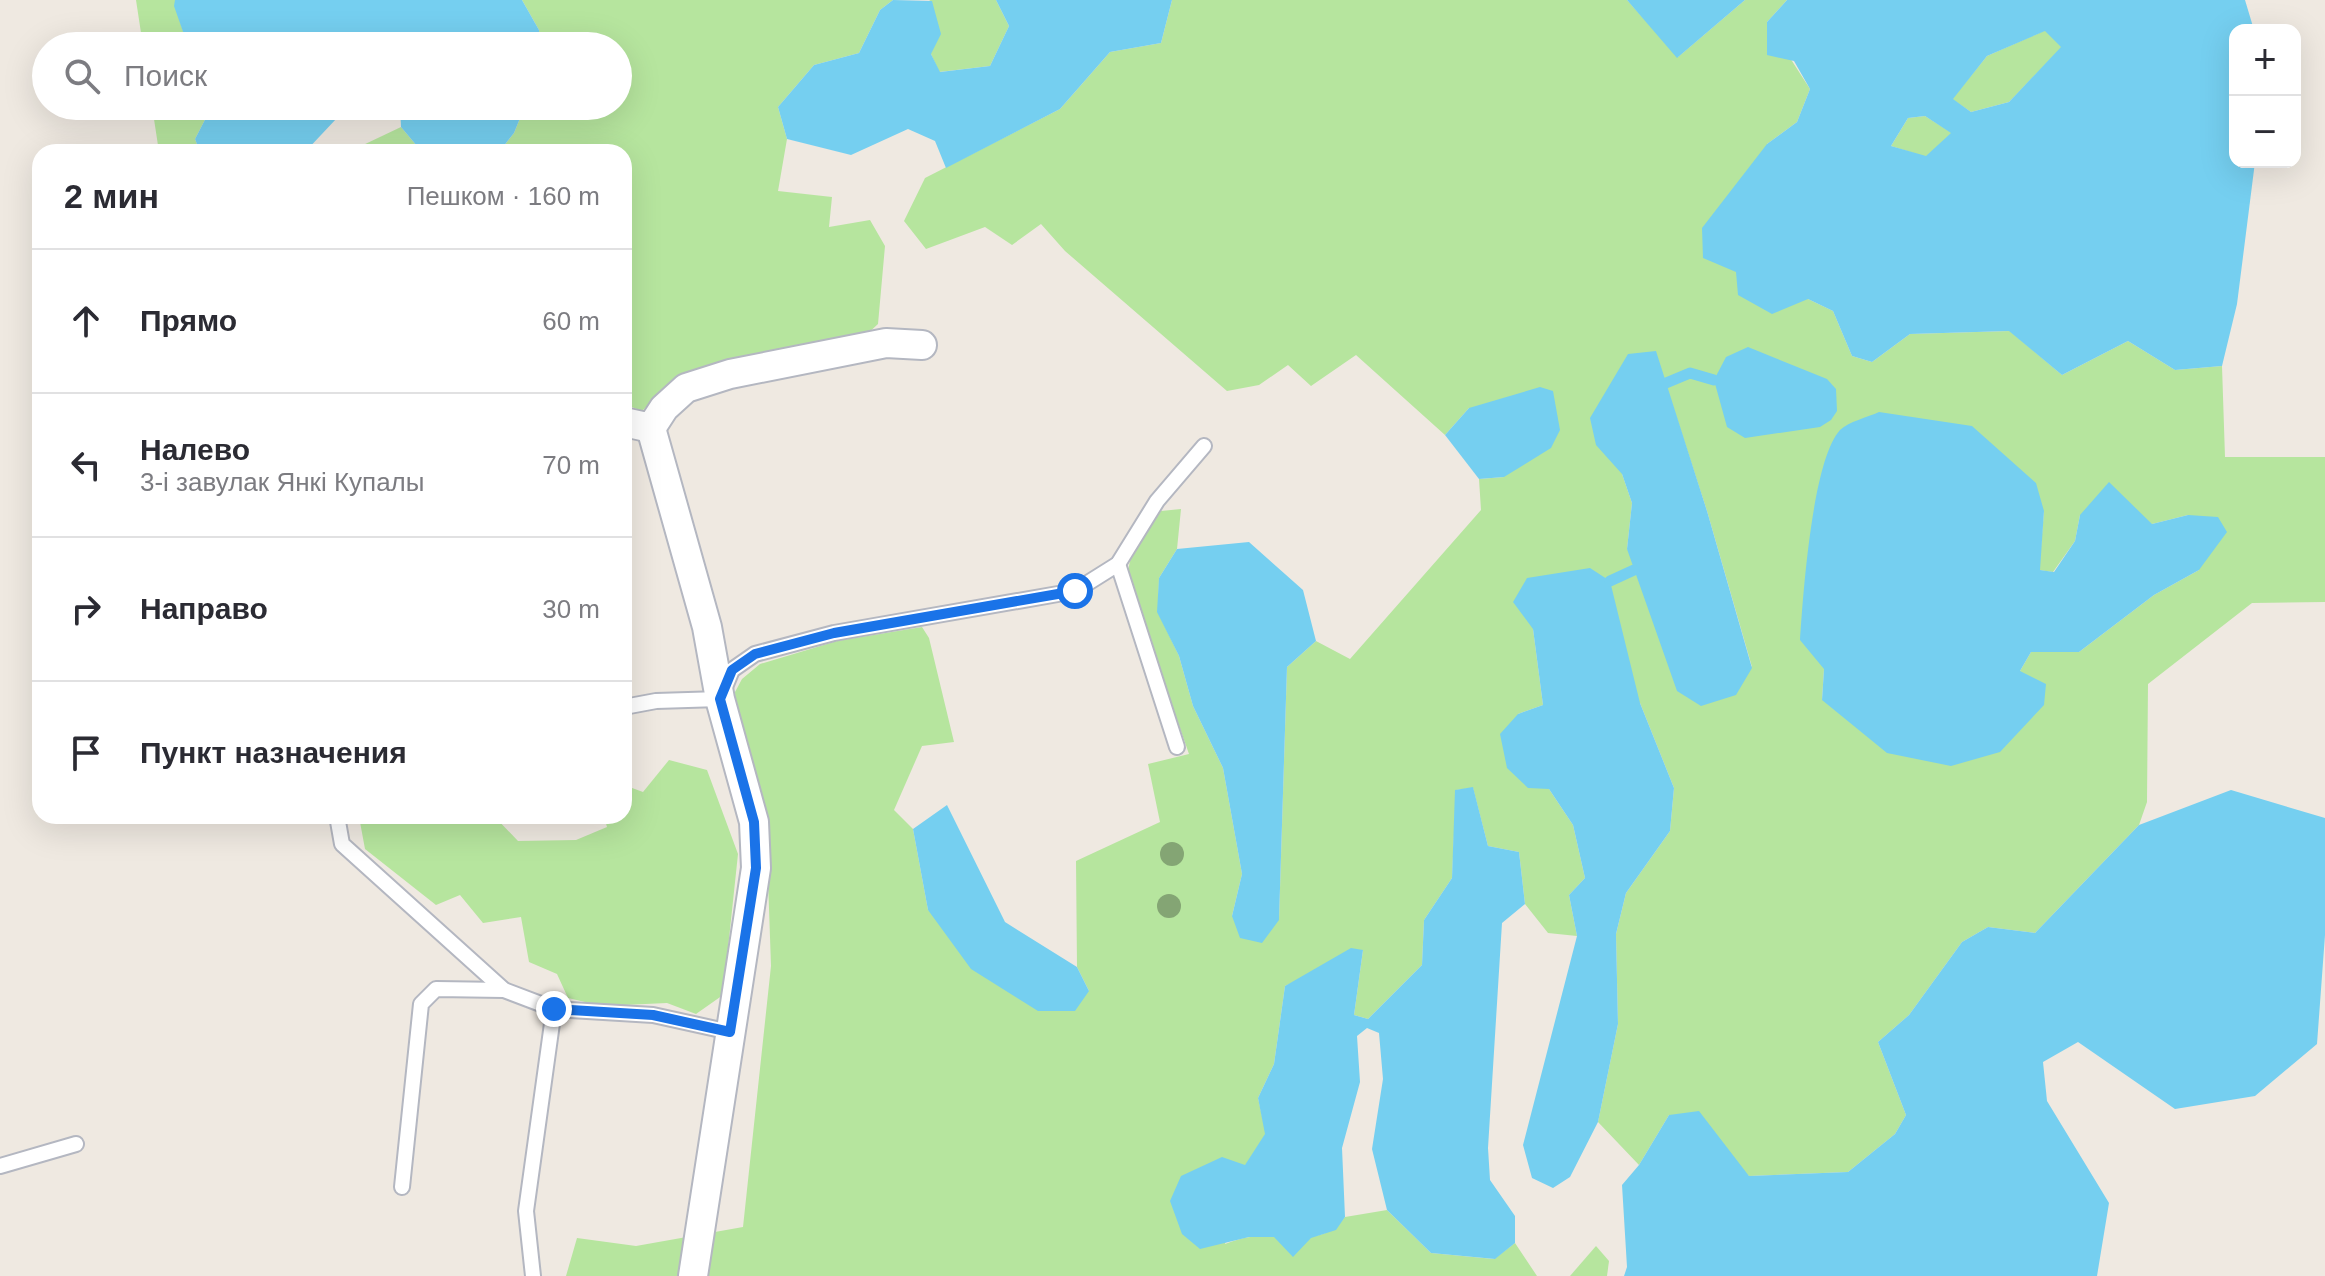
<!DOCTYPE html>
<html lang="ru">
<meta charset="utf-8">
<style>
body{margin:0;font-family:Arial,sans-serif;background:#f7f7f7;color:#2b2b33}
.controls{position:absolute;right:24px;top:24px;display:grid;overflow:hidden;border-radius:16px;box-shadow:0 8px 32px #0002}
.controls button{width:72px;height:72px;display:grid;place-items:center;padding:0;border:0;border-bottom:2px solid #e1e1e2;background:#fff;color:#2b2b33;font:40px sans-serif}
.stop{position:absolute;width:24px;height:24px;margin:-18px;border:6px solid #1a73e8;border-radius:50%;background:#fff}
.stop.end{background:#1a73e8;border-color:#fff;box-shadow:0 2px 8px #0008}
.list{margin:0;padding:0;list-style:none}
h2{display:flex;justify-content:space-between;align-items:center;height:104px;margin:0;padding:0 32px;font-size:34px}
h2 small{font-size:26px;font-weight:400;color:#7c7c81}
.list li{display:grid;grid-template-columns:52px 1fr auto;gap:24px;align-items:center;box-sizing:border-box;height:144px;padding:0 32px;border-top:2px solid #e1e1e2}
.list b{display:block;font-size:30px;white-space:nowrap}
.list p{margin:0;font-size:26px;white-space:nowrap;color:#7c7c81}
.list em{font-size:26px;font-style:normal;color:#7c7c81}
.icon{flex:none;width:44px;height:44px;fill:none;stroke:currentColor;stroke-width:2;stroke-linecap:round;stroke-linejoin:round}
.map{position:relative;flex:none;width:2325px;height:1276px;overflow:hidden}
.search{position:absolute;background:#fff;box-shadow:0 8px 32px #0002;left:32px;top:32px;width:600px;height:88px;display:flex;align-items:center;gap:20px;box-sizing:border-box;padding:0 28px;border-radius:44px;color:#7c7c81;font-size:30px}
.panel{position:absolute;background:#fff;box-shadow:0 8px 32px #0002;left:32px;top:144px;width:600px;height:680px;border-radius:24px}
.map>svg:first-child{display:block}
.green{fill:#b6e59e;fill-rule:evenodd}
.water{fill:#75cff0;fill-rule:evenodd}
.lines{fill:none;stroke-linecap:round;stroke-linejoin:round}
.stream{stroke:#75cff0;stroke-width:11}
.lane-casing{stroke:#b4b7c1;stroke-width:18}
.street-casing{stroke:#b4b7c1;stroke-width:32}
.lane{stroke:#fff;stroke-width:14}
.street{stroke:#fff;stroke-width:28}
.tree{fill:#84a574}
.route{stroke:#1a73e8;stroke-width:10}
</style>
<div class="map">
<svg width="2325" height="1276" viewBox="0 0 2325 1276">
<rect width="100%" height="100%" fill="#efe9e1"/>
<g class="green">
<path d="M136 0H175V6L188 46H143Z"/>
<path d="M522 0H893L880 10 859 53 814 65 778 107 787 139 778 191 832 197 829 227 870 220 885 246 878 324 864 337 747 357 678 377 642 411 624 404V152H499L514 133 525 106H618V46H540L539 30Z"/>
<path d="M929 0H996L1009 26 990 66 939 72 931 54 932 2Z"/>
<path d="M1172 0H1627L1678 57 1745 0H1787L1767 22 1810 89 1797 122 1767 144 1808 299 1833 311 1852 356 1872 362 1910 334 2010 331 2062 375 2128 341 2175 370 2222 366 2225 457H2325V602L2252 603 2148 684 2147 802 2139 825 2035 933 1988 927 1962 942 1909 1015 1878 1042 1906 1115 1895 1134 1848 1172 1749 1176 1669 1115 1639 1165 1598 1122 1618 1024 1616 934 1626 893 1670 831 1674 788 1640 703 1533 629 1543 705 1518 714 1549 789 1573 825 1585 878 1569 895 1577 936 1548 933 1525 904 1519 852 1488 846 1473 788 1456 790 1452 878 1424 920 1422 965 1368 1019 1354 1015 1363 950 1285 986 1274 1064 1258 1098 1266 1134 1245 1166 1225 1244C1233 1241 1242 1238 1250 1237 1284 1233 1322 1249 1345 1217L1387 1210 1431 1253 1494 1259 1515 1243 1537 1276H566L577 1238 636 1246 743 1227 771 966 766 822 736 718 735 692 742 679 760 664 837 641 922 627 929 638 954 742 922 746 894 810 913 829 928 910 1089 991 1077 967 1076 861 1160 822 1148 764 1189 754 1127 576 1131 556 1161 511 1181 509 1177 549 1159 578 1158 612 1179 656 1193 706 1223 768 1242 874 1232 916 1279 920 1287 667 1316 641 1350 659 1481 510 1479 479 1504 477 1469 408 1445 435 1356 355 1311 386 1288 365 1259 385 1227 391 1065 251 1041 224 1012 245 985 227 926 249 904 221 925 178 1060 109 1110 52 1161 43ZM1655 351 1707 511 1752 667 1627 549 1632 503 1622 474ZM2044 511 2039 570 2053 572 2075 541 2080 515 2152 524 2188 515 2199 570 2154 595 2079 652H2031L2020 671 1822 700 1824 669Z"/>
<path d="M2046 30 2062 47 2009 102 1971 112 1952 99 1987 56Z"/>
<path d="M152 106H209L210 110 195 139 200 152H159Z"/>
<path d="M1925 116 1952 133 1926 157 1891 146 1908 118Z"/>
<path d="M401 127 422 152H369L361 146Z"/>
<path d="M669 760 707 770 738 854 723 995 696 1014 667 1003 602 1006 568 998 557 974 529 962 521 917 483 923 460 895 436 905 365 849 360 822 389 816H494L518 841 576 840 607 827 604 816H624V785L643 792Z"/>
<path d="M1596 1246 1609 1261 1607 1276H1570Z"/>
</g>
<g class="water">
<path d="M175 0H522L539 30 540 46H188L174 6Z"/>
<path d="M893 0 932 1 941 34 931 54 940 72 990 66 1009 26 996 0H1172L1161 43 1110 52 1060 109 946 168 935 141 908 129 851 155 787 139 778 107 814 65 859 53 880 10Z"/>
<path d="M1627 0H1745L1677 58Z"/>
<path d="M1787 0H2245L2254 30H2235V162H2255L2237 304 2222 366 2175 370 2128 341 2062 375 2009 331 1910 334 1872 362 1852 356 1833 311 1808 299 1772 314 1738 295 1736 272 1703 258 1702 228 1767 144 1797 122 1810 89 1794 61 1767 55V22ZM2045 31 2061 47 2009 102 1971 112 1953 99 1987 56ZM1925 116 1951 133 1926 156 1891 146 1908 118Z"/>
<path d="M209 106H344L337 118 305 152H200L195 139 210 110Z"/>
<path d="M400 106H525L514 133 499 152H422L401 127Z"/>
<path d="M1748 347 1827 379 1836 389 1837 411 1831 420 1820 427 1745 438 1727 427 1714 380 1726 357Z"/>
<path d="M1656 351 1707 511 1752 668 1736 695 1701 706 1677 691 1627 549 1632 503 1622 474 1596 445 1590 418 1628 354Z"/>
<path d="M1540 387 1553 391 1560 430 1551 448 1504 477 1479 479 1445 435 1469 408Z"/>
<path d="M1879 412 1972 426 2036 483 2044 511 2040 570 2054 572 2075 541 2080 515 2109 482 2152 524 2188 515 2218 517 2227 532 2199 570 2154 595 2079 652H2031L2020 671 2046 684 2044 705 2000 752 1951 766 1887 753 1822 700 1824 669 1800 640C1803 596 1812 461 1840 430 1848 422 1868 417 1879 412Z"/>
<path d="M1249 542 1303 590 1316 641 1287 667 1279 920 1262 943 1240 938 1232 916 1242 874 1223 768 1193 706 1179 656 1157 612 1159 578 1177 549Z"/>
<path d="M1590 568 1610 581 1640 703 1674 788 1670 831 1626 893 1616 934 1618 1024 1598 1122 1570 1177 1553 1188 1532 1178 1523 1145 1577 936 1569 895 1585 878 1573 825 1549 789 1528 788 1507 768 1500 734 1518 714 1543 705 1533 629 1513 602 1527 578Z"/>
<path d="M1473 787 1488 846 1519 852 1525 904 1502 923 1488 1148 1490 1180 1515 1216V1243L1495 1259 1431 1253 1387 1210 1372 1149 1383 1079 1379 1033 1367 1028 1357 1036 1360 1082 1342 1148 1345 1217 1336 1230 1311 1238 1293 1257 1274 1237H1249L1200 1249 1182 1234 1170 1201 1181 1176 1222 1157 1245 1165 1265 1134 1258 1098 1274 1064 1285 986 1351 948 1363 950 1354 1015 1368 1019 1422 965 1424 920 1452 878 1455 790Z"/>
<path d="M2231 790 2325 818V935L2317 1044 2255 1096 2175 1109 2078 1042 2043 1062 2047 1101 2109 1203 2097 1276H1624L1627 1267 1622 1185 1639 1165 1669 1115 1699 1111 1749 1176 1848 1172 1895 1134 1906 1115 1878 1042 1909 1015 1962 942 1988 927 2035 933 2139 825Z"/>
<path d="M947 805 1005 922 1077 967 1089 991 1075 1011H1038L971 969 928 910 913 829Z"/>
</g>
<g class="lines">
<g class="stream">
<path d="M1666 383 1690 373 1714 380"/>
<path d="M1610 581 1634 570"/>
</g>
<defs>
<g id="lane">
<path d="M1118 564 1177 747"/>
<path d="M624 707 656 701 720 699 732 670 755 654 834 633 1075 591 1118 564 1157 501 1204 446"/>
<path d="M337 816 342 844 504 990 554 1009 653 1015 730 1032"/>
<path d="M0 1166 76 1144"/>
<path d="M402 1187 421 1004 436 989 504 990"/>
<path d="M533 1276 526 1211 554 1009"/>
</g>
<g id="street">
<path d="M624 422 651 428 664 408 686 388 730 374 886 343 922 345"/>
<path d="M651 428 707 627 720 699 754 822 756 868 693 1276"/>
</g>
</defs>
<use href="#lane" class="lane-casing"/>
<use href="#street" class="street-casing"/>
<use href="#lane" class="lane"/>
<use href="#street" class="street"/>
</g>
<g class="tree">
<circle cx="1172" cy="854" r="12"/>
<circle cx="1169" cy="906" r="12"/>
</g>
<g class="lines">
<path class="route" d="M554 1009 653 1015 730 1032 756 868 754 822 720 699 732 670 755 654 834 633 1075 591"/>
</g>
</svg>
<div class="controls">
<button>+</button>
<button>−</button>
</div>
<div class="stop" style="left:1075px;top:591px"></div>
<div class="stop end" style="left:554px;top:1009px"></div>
<div class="search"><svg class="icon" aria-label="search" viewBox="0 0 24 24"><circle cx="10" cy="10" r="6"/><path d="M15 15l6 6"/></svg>Поиск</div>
<section class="panel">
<h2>2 мин<small>Пешком · 160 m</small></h2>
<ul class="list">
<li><svg class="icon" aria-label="ahead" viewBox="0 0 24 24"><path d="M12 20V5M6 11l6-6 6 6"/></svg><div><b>Прямо</b></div><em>60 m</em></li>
<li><svg class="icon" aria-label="left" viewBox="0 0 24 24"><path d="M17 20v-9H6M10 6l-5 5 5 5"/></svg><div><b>Налево</b><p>3-і завулак Янкі Купалы</p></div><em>70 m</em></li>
<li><svg class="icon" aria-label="right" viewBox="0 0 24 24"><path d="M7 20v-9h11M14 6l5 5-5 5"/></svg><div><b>Направо</b></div><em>30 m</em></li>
<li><svg class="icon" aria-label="arrive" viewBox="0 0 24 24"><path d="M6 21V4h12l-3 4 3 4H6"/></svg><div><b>Пункт назначения</b></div></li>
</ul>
</section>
</div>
